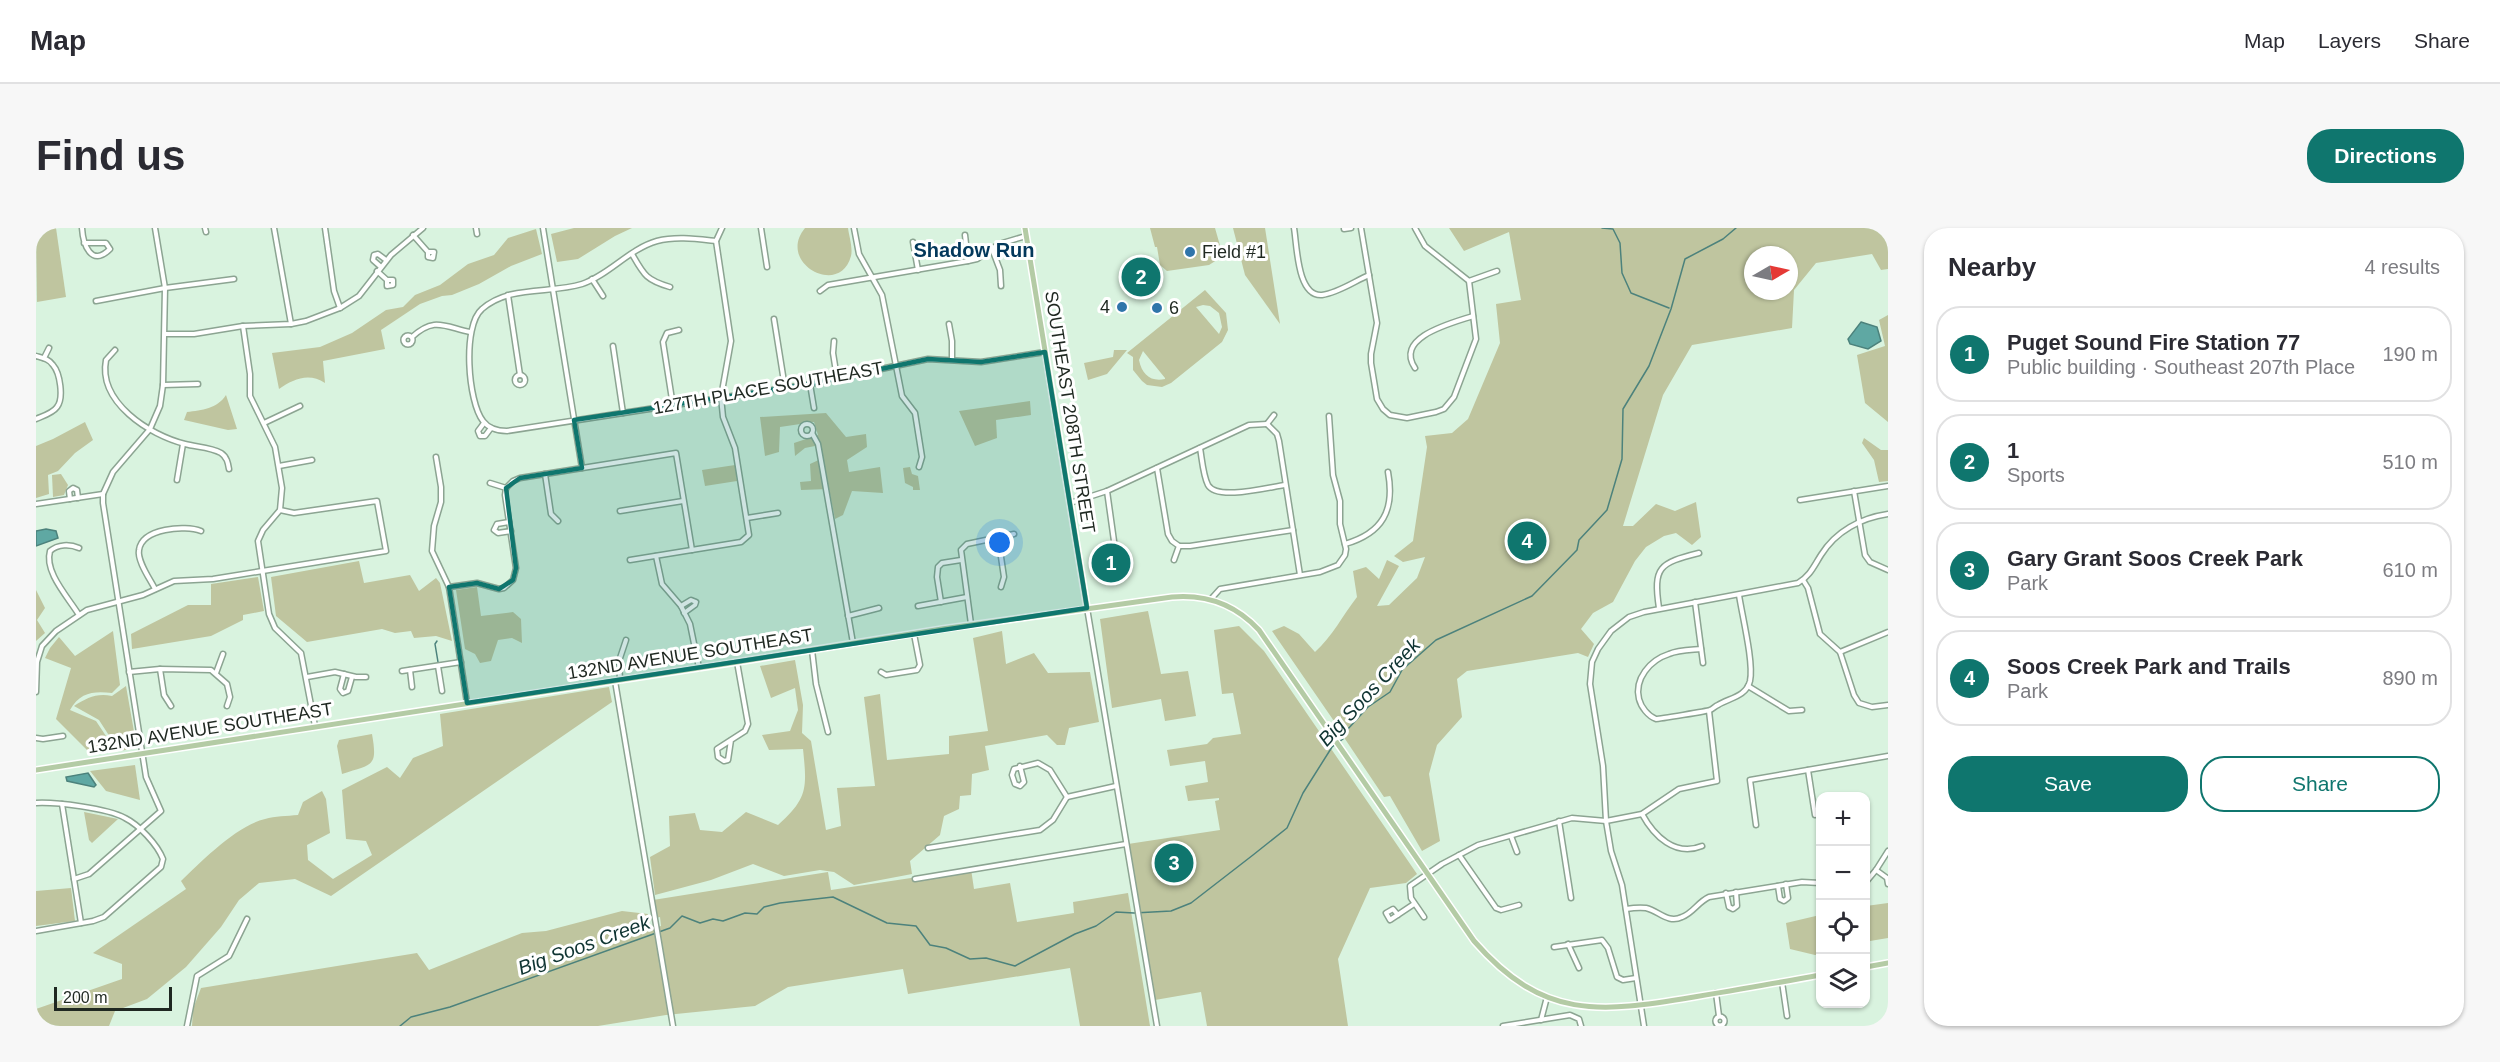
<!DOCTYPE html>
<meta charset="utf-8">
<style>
body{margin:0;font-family:Helvetica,sans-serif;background:#f7f7f7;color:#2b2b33}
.controls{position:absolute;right:18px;bottom:18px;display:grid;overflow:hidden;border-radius:12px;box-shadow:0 2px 4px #0004}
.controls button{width:54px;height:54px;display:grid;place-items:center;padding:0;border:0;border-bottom:2px solid #e1e1e2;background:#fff;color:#2b2b33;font:30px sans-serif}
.compass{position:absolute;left:1708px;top:18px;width:54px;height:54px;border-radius:50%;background:#fff;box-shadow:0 2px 4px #0004;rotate:81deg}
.scale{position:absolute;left:18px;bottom:15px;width:118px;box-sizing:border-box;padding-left:6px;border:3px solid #1f2821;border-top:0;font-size:16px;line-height:21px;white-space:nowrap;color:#1f2821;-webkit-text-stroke:4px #fff;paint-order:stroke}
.you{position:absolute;left:964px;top:315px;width:21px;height:21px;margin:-15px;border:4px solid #fff;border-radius:50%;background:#1a73e8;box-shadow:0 0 0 9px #1a73e833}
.badge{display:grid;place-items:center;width:39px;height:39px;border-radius:50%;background:#0f766e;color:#fff;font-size:20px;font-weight:700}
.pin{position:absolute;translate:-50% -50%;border:3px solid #fff;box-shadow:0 2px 6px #0006}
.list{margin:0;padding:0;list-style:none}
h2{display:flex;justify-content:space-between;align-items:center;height:78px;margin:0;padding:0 24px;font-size:26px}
h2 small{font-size:20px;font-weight:400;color:#7c7c81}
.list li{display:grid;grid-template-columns:39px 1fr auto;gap:18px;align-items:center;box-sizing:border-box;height:96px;margin:0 12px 12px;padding:0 12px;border:2px solid #e1e1e2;border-radius:24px}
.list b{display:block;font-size:22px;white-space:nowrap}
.list p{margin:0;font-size:20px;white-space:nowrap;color:#7c7c81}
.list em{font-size:20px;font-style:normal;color:#7c7c81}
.actions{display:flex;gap:12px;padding:18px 24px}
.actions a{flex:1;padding:14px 0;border:2px solid #0f766e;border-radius:24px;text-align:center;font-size:21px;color:#0f766e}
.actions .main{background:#0f766e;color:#fff}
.icon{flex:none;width:33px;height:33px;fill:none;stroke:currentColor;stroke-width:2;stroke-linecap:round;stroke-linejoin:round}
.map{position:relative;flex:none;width:1852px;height:798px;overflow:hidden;border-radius:24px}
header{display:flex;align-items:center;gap:36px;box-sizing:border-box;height:84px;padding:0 30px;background:#fff;border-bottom:2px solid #e1e1e2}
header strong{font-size:28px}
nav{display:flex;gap:33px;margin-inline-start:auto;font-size:21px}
.intro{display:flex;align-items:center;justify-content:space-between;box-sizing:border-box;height:144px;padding:0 36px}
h1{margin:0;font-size:42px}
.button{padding:15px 27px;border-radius:24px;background:#0f766e;color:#fff;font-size:21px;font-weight:700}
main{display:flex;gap:36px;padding:0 36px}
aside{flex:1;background:#fff;border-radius:24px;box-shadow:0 2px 4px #0004}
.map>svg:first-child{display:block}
.green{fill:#bfc59f;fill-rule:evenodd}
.water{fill:#5fa8a3;stroke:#4c827c;stroke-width:1.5}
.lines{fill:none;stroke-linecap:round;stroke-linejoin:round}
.stream{stroke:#4c827c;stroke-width:1.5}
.minor-casing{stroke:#8ca492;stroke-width:7}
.major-casing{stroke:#fff;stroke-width:8}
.minor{stroke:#fff;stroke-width:4}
.major{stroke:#b4cba5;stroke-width:5}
.marked{fill:#0f766e;fill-opacity:0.2;stroke:#0f766e;stroke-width:4.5;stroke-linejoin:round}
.poi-dot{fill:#2f75aa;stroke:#fff;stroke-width:2}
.labels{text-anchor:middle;stroke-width:6;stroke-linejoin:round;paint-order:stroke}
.poi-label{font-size:18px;fill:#1f2821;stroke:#fff;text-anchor:start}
.street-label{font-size:18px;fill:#1f2821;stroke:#fff}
.neighbourhood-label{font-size:20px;font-weight:bold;fill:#03385b;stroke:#fff}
.water-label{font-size:20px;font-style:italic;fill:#0f3432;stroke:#fff}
</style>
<header>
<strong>Map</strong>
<nav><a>Map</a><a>Layers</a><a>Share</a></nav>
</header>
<div class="intro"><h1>Find us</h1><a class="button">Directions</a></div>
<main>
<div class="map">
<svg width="1852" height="798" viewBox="0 0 1852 798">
<rect width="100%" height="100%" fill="#d9f3df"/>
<g class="green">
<path d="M0 0H20L30 69 1 74Z"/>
<path d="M538 0H596L579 8 542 31 521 34 515 6Z"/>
<path d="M769 0H812C813 8 817 20 815 28 804 70 740 35 769 0Z"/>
<path d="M1114 0H1179L1187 28 1173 37 1131 43 1124 37 1121 19H1119Z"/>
<path d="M1197 0H1229L1244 96 1209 47Z"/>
<path d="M1413 0H1852V41L1845 42 1836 26 1780 35 1758 62 1756 100 1656 117 1627 167 1587 298H1597L1620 276 1639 283 1660 274 1665 309 1656 317 1640 305 1628 308 1610 319 1599 333 1577 374 1557 385 1545 401 1558 416 1552 429 1542 425 1431 443 1421 451 1426 489 1401 517 1393 546 1404 613 1386 623 1354 568 1348 569 1303 502 1305 487 1300 496 1236 403 1248 398 1263 406 1279 424C1296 409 1307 387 1321 369L1317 343 1330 339 1343 351 1351 332 1363 338 1341 378 1353 377 1381 350 1389 329 1367 334 1358 328 1377 313 1391 219 1389 208 1416 205 1432 191 1464 115 1460 76 1485 72 1473 4 1428 23ZM1717 27H1753V63H1717Z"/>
<path d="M500 1 506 26 475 38 443 56 416 67 406 68 384 76 345 102 349 121 287 133 289 155C273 144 257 151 243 161L236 125 284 119 316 105 350 82 367 79 379 67 404 57 432 36 458 27 472 10Z"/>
<path d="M1169 62 1190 85 1192 102 1186 114 1135 155 1126 159 1111 157 1106 153 1097 142V129L1091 125ZM1167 77 1174 78 1183 85 1186 99 1183 106 1160 79ZM1107 123 1129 150V151C1115 154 1106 147 1103 132Z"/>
<path d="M1852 87V194L1829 175 1821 127 1849 118 1843 92Z"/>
<path d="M1078 122H1091L1071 146 1052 152 1048 135 1077 129Z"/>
<path d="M190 167 201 201 192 202 148 192 151 184C166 182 181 181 190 167Z"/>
<path d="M994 173 995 187 960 192 961 210 939 218 923 183Z"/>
<path d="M790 185 810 209 830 206 831 219 811 232 813 244 844 239 847 265 816 263 807 287 799 291 793 261 765 262 764 254 775 253 774 236 787 230 784 217 769 220 759 228 758 215 782 207 778 194 744 199 743 224 729 228 724 189Z"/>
<path d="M49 194 57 212 39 225 22 243 12 247 13 266 0 270V218L17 211Z"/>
<path d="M1828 210 1845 222H1852V253L1843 254 1838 232 1826 215Z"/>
<path d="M699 237 701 253 669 258 666 242Z"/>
<path d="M874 239 876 246 882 248 884 262H877V259L869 255 867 240Z"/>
<path d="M25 246 32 257 28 267 17 269 16 247Z"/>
<path d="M323 333 328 355 374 347 383 363 400 350 404 355 416 413 400 408 378 410 375 403 359 405 346 401 271 414 240 388 235 349Z"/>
<path d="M222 349 228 383 207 387V392L175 408 96 421 95 406 152 377H175V356Z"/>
<path d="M441 359 445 388 477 384 485 391 486 415 476 410 462 412 455 433 444 435 439 426 429 421 420 362Z"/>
<path d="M0 362 9 380 1 392 9 405 0 413Z"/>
<path d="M1112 383 1125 446 1152 443 1160 488 1129 493 1125 471 1076 480 1064 391Z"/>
<path d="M1203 398 1228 423 1381 646 1370 655 1334 660 1302 731 1312 798H1171L1165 764 1119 772 1092 616 1184 602 1179 573 1183 572V570L1152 573 1149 558 1172 554 1169 533 1134 538 1131 522 1171 516 1177 510 1205 506 1197 465 1186 466 1178 402Z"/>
<path d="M77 403 84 457 76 465C58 463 44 464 34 482L60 493 78 520 52 523 20 491 35 440 9 430 14 420 23 409 39 428Z"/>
<path d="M966 403 970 436 998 425 1012 445 1054 444 1063 494 1033 500 1029 517H1021L1011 507 949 518 953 542 936 546 935 567 924 568 923 581 908 588 904 607 874 633 876 646 818 657 798 644 784 642 748 648 717 636 675 652 619 667 614 629 634 618 633 588 659 585 664 602 686 604 710 584 742 597C772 570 771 560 767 521L733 522 726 507 754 503 762 482 759 460 735 470 724 438 759 432 767 477 766 505 775 513 790 602 805 598 801 560 839 558 828 469 844 466 851 532 913 526V508L952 503 937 410Z"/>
<path d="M90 458 100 515 96 521 83 523 63 492 38 478C51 470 60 465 76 468Z"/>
<path d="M573 459 576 474 295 668 259 651 223 655 203 672 185 699 150 739 111 771 79 783 73 798H0V781L86 751V736L57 725 150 661 145 653C166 633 200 598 229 591 239 588 251 588 262 587L267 574 286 563 290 571 294 605 271 617 272 632 297 651 336 627 330 613 310 611 306 562 351 539 364 550 377 530 407 518 404 486Z"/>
<path d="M336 506C342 540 336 536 306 546L301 518 303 512Z"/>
<path d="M99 537 104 572 70 563 54 543Z"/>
<path d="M48 584 82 591 56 615 53 612Z"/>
<path d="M935 641 938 661 974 655 981 694 1038 685 1037 674 1092 665 1114 798H1044L1034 740 872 766 867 741 752 759 719 778 630 787 562 798H156L157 781 165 760 381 725 393 742 486 705 510 703 586 683 612 686 614 701 625 698 624 689 620 690 617 672 792 644 795 662Z"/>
<path d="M35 660 39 693 0 698V663Z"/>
<path d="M1852 675V710L1834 713 1830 711V678Z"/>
<path d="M1784 687V726L1779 727 1754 721 1750 695Z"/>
</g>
<g class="water">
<path d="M1825 94 1841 99 1845 113 1832 121 1814 116 1812 111Z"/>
<path d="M10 301 20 303 22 310 0 318V303Z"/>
<path d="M52 545 60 557 58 559 31 553 30 549Z"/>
</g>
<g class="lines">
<g class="stream">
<path d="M1566 0 1577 1 1584 15 1586 45 1595 65 1633 80"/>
<path d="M401 413 399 416 402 434"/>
<path d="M364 798 375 789 414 779 634 700 646 688 664 695 677 691 687 693 709 685 721 686 728 679 744 675 797 669 851 695 880 698 894 717 910 720 934 731 950 730 979 738 1039 706 1060 698 1080 684 1098 685 1135 683 1155 675 1217 627 1251 600 1267 565 1296 519 1307 511 1311 502 1332 479 1354 464 1366 442 1400 412 1496 368 1541 322 1543 312 1571 282 1586 231 1587 181 1613 138 1635 81 1649 31 1687 11 1700 0"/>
</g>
<defs>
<g id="minor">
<path d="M46 0C47 16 55 40 74 21L70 15H48"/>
<path d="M169 0 170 4"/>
<path d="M238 0 255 96"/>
<path d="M289 0 298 63 304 80"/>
<path d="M440 0 441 6"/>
<path d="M507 0 546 240"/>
<path d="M686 0 680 13C661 11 640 8 621 13 593 21 573 47 546 56 514 66 473 57 446 81 426 98 432 174 447 193 453 201 462 203 471 203L774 156 892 131 945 134 1009 124"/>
<path d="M725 0 731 39"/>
<path d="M818 0 823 26 846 67 866 168 879 185 886 229 883 239"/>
<path d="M1258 0C1261 17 1261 69 1286 67 1302 65 1319 53 1333 47"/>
<path d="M1325 0 1341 95 1335 126V135L1341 171 1347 181 1354 187 1371 190 1400 184 1408 181 1418 169 1440 111 1433 53 1389 18 1379 0"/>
<path d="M1308 1 1315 0"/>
<path d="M377 7 392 24H398L397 30 392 29V24"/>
<path d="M929 7 932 33"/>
<path d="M877 14 882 42"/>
<path d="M956 21 964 42 965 58"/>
<path d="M596 26C608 47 610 52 634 59"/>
<path d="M345 39 337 32 338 27 342 26 350 32"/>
<path d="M341 43 351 52V58L357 57V52H351"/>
<path d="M556 51 567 68"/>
<path d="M1433 53 1461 43"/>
<path d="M784 63 792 57 932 33 941 31 963 16 990 8"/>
<path d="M472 67 484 147"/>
<path d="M60 73 129 60 198 51"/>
<path d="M738 91 749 160"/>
<path d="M913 96 916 113V131"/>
<path d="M207 98 214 146V168L239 219 246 260 244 282 227 302 222 313 233 386 239 400 265 425 279 498"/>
<path d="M129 106H158L207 98 255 96 270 93 304 80 323 68 355 27 387 0"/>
<circle cx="372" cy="112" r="4.5"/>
<path d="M376 109C398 89 407 98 434 104"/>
<path d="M798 113 797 125 801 150"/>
<path d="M577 118 587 185"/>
<path d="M79 122 70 132C62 174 113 207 149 216 160 219 175 219 185 225 191 229 192 235 193 241"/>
<path d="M0 128C7 130 13 131 17 137 24 145 28 170 21 179 17 185 7 188 0 191"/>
<path d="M8 130 13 120"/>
<path d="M1379 140C1358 109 1416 95 1437 88"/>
<circle cx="484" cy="152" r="5"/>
<path d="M774 156 778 180"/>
<path d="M127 157 162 156"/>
<path d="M637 178 627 114 631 105 643 102"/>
<path d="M228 195 264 178"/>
<path d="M448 195 442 203 444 208H449L455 200"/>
<circle cx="771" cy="202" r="6"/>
<path d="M1231 196 1241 206 1243 213 1264 347"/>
<path d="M1231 196 1238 187"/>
<path d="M776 205 782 216 787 244 817 415"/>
<path d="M1164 220C1166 231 1167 247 1172 257 1181 273 1233 259 1249 257"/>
<path d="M400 229 405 259V274L398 298 396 323 413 359 431 475"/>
<path d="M243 238 276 232"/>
<path d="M1121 240 1132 306 1136 313 1143 318 1138 332"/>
<path d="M509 246 515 286 522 293"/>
<path d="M141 252 147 216"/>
<path d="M454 255 470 260"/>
<path d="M470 260 477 253 484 250 640 225 656 322"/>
<path d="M1071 263 1078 313"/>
<path d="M1818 263 1829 327 1834 334 1852 342"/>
<path d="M34 271 33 263 37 260 41 262 42 270"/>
<path d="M1764 272 1852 258"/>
<path d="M1034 275 1071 263 1213 197 1231 196"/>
<path d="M0 276 67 266"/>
<path d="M584 283 647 273"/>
<path d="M711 290 742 285"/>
<path d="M473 294 461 296 458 302 462 305 475 303"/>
<path d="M962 309 968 349 965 359"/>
<path d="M1309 316C1347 305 1359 282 1352 244"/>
<path d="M1143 318H1154L1257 302"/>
<path d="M620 328 626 356 645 378 654 396 663 440"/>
<path d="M594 332 705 314 713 307 699 220 687 189 685 169 695 113 680 13"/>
<path d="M1767 352 1772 360 1784 406 1804 424 1818 467 1823 475 1836 479 1852 477"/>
<path d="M413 359 441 355 463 361 468 360 477 352 480 340 469 267 470 260"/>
<path d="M119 361C114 351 101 333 103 322 106 300 149 297 165 303"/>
<path d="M1175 371 1184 361 1284 344 1302 337 1309 327 1310 321 1304 296V273L1297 247 1293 188"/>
<path d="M905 374 901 349 902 339 906 335 925 332"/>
<path d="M1659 374 1667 435"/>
<path d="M645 378 655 372 660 374 659 377 648 385"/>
<path d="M882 378 931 369"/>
<path d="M1051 380 1121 798"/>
<path d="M1623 380C1617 339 1623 335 1663 325"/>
<path d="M43 387C32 369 8 344 14 323 22 316 34 316 43 320"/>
<path d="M812 388 843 380"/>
<path d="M935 396 925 322 931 316 978 306"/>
<path d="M1665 421C1654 422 1642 422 1633 426 1614 432 1598 451 1603 471 1605 479 1612 488 1620 491 1623 491 1672 483 1674 482 1677 481 1679 478 1682 477 1693 470 1710 469 1714 453 1718 435 1706 387 1703 367"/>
<path d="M776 422 780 456 792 504"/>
<path d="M1804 424 1852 404"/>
<path d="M402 438 406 463"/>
<path d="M124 441 128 467 135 478"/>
<path d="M374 442 376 459"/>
<path d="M366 443 425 434"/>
<path d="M93 444 124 441 175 442 191 456 194 469 191 478"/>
<path d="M845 444 850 447 881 442 884 437 878 406"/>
<path d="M180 445 187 426"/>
<path d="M308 446 304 461 307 465 312 463 316 449"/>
<path d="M271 449 299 444 320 449H330"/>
<path d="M584 452 583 433 590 412"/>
<path d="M579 453 637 798"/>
<path d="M1712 458 1753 483 1766 482"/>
<path d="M0 464 1 434 6 418 20 403 51 382 107 367 138 353 177 351 350 323 341 273 258 285 244 282"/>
<path d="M0 510 7 511 27 508"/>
<path d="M695 512 692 532 688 533 682 529 681 521 709 503 712 496 701 434"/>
<path d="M984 538 988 554 984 558 979 556 976 547 978 541 1002 535 1014 542 1031 569"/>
<path d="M1772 542 1779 587"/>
<path d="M1031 569 1080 558"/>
<path d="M0 575C20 574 71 580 89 590 103 597 121 616 127 631L125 639 68 689 57 693 0 703"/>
<path d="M26 576 45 695"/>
<path d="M1606 586C1618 608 1639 629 1666 618"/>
<path d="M1523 593 1535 670"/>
<path d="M1720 597 1714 552 1852 528"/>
<path d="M1475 608 1481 624"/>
<path d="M892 620 1004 602 1017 592 1031 569"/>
<path d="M1423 627 1460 680 1465 682 1483 677"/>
<path d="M1840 642 1851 650 1852 656"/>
<path d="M38 651 53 646 125 583 110 549 67 275V266L77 244 114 201 124 178 127 157 129 60 119 0"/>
<path d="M879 651 1090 616"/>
<path d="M1830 654 1840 642 1852 623"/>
<path d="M1742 658 1744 671 1748 673 1752 670 1750 656"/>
<path d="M1690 665 1693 679 1697 681 1701 678 1700 664"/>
<path d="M1590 681C1596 680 1603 679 1610 680 1623 683 1632 696 1646 689 1657 685 1662 674 1673 669L1766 654 1784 655"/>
<path d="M1362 687 1357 681 1350 685 1354 692 1378 676"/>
<path d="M1388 689 1375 670 1374 658 1406 636 1442 617 1536 590 1570 593 1606 586 1643 561 1681 553 1673 483"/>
<path d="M1532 716 1543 740"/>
<path d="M1518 719 1566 712 1572 720 1581 749 1587 752 1600 750"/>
<path d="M1746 754 1751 788"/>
<path d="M1680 765 1683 788"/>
<circle cx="1684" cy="793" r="4.5"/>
<path d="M1505 792 1511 769"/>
<path d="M151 798 161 748 193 728 211 691"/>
<path d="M1467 798 1534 787 1543 791 1545 798"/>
<path d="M1608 798 1586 657 1575 623 1570 593 1567 538 1554 456 1556 434 1562 421 1575 403 1593 389 1608 384 1762 355C1774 348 1778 338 1785 327 1800 303 1825 290 1852 286"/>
</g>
<g id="major">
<path d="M989 0 1051 380"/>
<path d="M0 542 701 434 906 401 1136 369C1170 366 1199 376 1223 402L1438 713C1507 792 1563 785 1658 769 1700 762 1742 755 1784 747"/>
<path d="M1830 739 1852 735"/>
</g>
</defs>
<use href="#minor" class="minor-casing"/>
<use href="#major" class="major-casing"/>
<use href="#minor" class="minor"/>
<use href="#major" class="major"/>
</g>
<path class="marked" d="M1009 124 1051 380 431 475 413 359 441 355 463 361 477 352 480 340 470 260 484 250 546 240 538 192 774 156 892 131 945 134Z"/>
<g class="poi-dot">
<circle cx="1154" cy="24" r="6"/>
<circle cx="1086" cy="79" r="6"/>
<circle cx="1121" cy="80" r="6"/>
</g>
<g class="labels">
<g class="poi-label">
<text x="1166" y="30">Field #1</text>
<text x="1074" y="85" text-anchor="end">4</text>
<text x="1133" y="86">6</text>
</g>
<g class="street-label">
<text transform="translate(732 160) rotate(-10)" y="6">127TH PLACE SOUTHEAST</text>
<text transform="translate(1034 184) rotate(81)" y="6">SOUTHEAST 208TH STREET</text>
<text transform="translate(654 426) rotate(-9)" y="6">132ND AVENUE SOUTHEAST</text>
<text transform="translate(174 500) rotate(-9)" y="6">132ND AVENUE SOUTHEAST</text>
</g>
<g class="neighbourhood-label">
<text x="938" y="29">Shadow Run</text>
</g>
<g class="water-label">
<text transform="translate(1333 464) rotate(-47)" y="7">Big Soos Creek</text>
<text transform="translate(548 717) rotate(-20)" y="7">Big Soos Creek</text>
</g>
</g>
</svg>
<div class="controls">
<button>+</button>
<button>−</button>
<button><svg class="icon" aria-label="locate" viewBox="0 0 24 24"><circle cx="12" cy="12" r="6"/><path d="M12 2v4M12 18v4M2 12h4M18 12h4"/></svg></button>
<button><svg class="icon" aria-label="layers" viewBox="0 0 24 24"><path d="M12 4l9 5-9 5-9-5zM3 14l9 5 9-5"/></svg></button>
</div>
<svg class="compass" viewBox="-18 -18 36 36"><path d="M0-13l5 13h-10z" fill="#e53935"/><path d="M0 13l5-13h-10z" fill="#7c7c81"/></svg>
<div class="scale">200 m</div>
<div class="you"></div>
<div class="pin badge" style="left:1075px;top:335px">1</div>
<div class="pin badge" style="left:1105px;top:49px">2</div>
<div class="pin badge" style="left:1138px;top:635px">3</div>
<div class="pin badge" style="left:1491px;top:313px">4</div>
</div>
<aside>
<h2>Nearby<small>4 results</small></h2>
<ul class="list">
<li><span class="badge">1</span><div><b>Puget Sound Fire Station 77</b><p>Public building · Southeast 207th Place</p></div><em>190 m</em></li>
<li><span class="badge">2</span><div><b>1</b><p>Sports</p></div><em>510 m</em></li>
<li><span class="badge">3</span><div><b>Gary Grant Soos Creek Park</b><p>Park</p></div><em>610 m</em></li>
<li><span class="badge">4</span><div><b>Soos Creek Park and Trails</b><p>Park</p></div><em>890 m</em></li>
</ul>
<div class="actions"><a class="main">Save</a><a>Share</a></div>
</aside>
</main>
